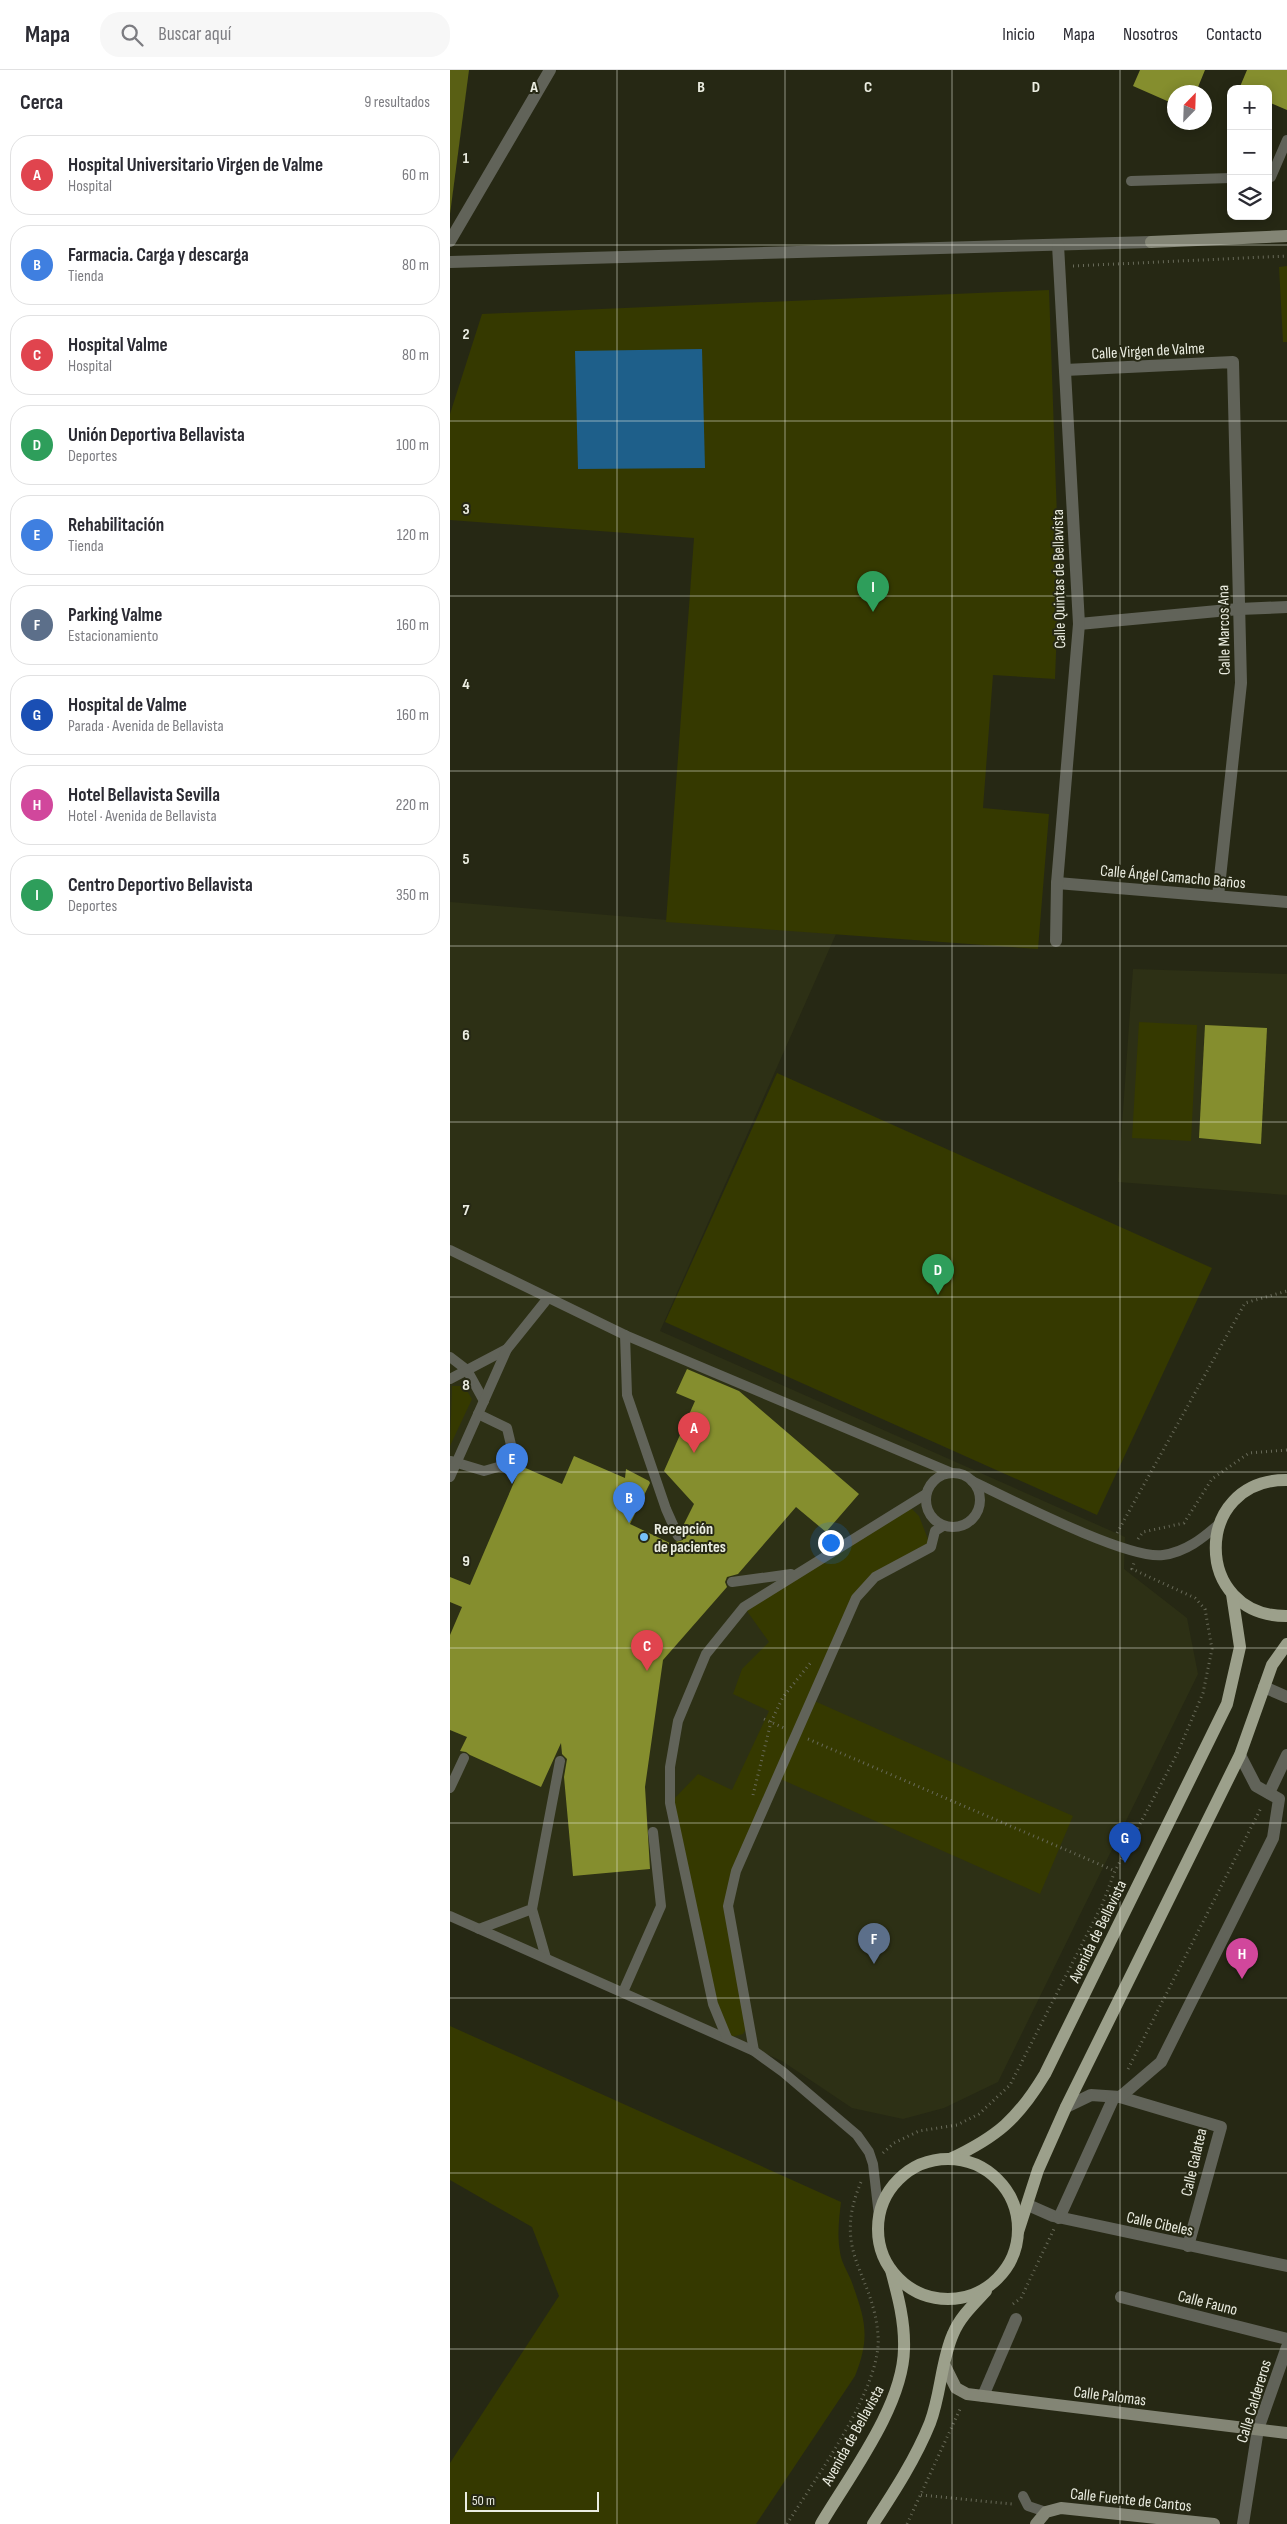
<!DOCTYPE html>
<html lang="es">
<meta charset="utf-8">
<style>
body{margin:0;font-family:"Sofia Sans Condensed",sans-serif;background:#f7f7f7;color:#2b2b33}
.controls{position:absolute;right:15px;top:15px;display:grid;overflow:hidden;border-radius:10px;box-shadow:0 2px 12px #0003}
.controls button{width:45px;height:45px;display:grid;place-items:center;padding:0;border:0;border-bottom:1px solid #e1e1e2;background:#fff;color:#2b2b33;font:25px sans-serif}
.compass{position:absolute;left:717px;top:15px;width:45px;height:45px;border-radius:50%;background:#fff;box-shadow:0 2px 12px #0003;rotate:23deg}
.scale{position:absolute;left:15px;bottom:12px;width:134px;box-sizing:border-box;padding-left:5px;border:2px solid #ebede1;border-top:0;font-size:14px;line-height:18px;white-space:nowrap;color:#ebede1;-webkit-text-stroke:4px #262814;paint-order:stroke}
.you{position:absolute;left:380px;top:1472px;width:18px;height:18px;margin:-12px;border:4px solid #fff;border-radius:50%;background:#1a73e8;box-shadow:0 0 0 8px #1a73e833}
.badge{display:grid;place-items:center;width:32px;height:32px;border-radius:50%;background:#4d6e8b;color:#fff;font-size:16px;font-weight:700}
.pin{position:absolute;translate:-50% -41px;filter:drop-shadow(0 1px 2px #0008)}
.pin::after{content:'';position:absolute;top:26px;width:18px;height:15px;background:inherit;clip-path:polygon(0 0,100% 0,50% 100%)}
.list{margin:0;padding:0;list-style:none}
h2{display:flex;justify-content:space-between;align-items:center;height:65px;margin:0;padding:0 20px;font-size:21px}
h2 small{font-size:16px;font-weight:400;color:#7c7c81}
.list li{display:grid;grid-template-columns:32px 1fr auto;gap:15px;align-items:center;box-sizing:border-box;height:80px;margin:0 10px 10px;padding:0 10px;border:1px solid #e1e1e2;border-radius:20px}
.list b{display:block;font-size:19px;white-space:nowrap}
.list p{margin:0;font-size:16px;white-space:nowrap;color:#7c7c81}
.list em{font-size:16px;font-style:normal;color:#7c7c81}
.icon{flex:none;width:28px;height:28px;fill:none;stroke:currentColor;stroke-width:2;stroke-linecap:round;stroke-linejoin:round}
.map{position:relative;flex:none;width:837px;height:2454px;overflow:hidden}
header{display:flex;align-items:center;gap:30px;box-sizing:border-box;height:70px;padding:0 25px;background:#fff;border-bottom:1px solid #e1e1e2}
header strong{font-size:24px}
nav{display:flex;gap:28px;margin-inline-start:auto;font-size:18px}
.search{width:350px;height:45px;background:#f7f7f7;display:flex;align-items:center;gap:12px;box-sizing:border-box;padding:0 18px;border-radius:20px;color:#7c7c81;font-size:19px}
main{display:flex}
aside{flex:1;background:#fff}
.map>svg:first-child{display:block}
.built{fill:#2d3015}
.green{fill:#353900}
.forest{fill:#595f14}
.water{fill:#1e5f8a}
.building{fill:#858e2e}
.lines{fill:none;stroke-linecap:round;stroke-linejoin:round}
.path{stroke:#686a59;stroke-width:3;stroke-dasharray:1 4;stroke-linecap:butt}
.lane{stroke:#616359;stroke-width:10}
.street{stroke:#616359;stroke-width:12}
.secondary{stroke:#838575;stroke-width:12}
.primary{stroke:#9ca08b;stroke-width:12}
.grid{fill:none;stroke:#ebede1;stroke-width:1;stroke-opacity:0.55}
.poi-dot{fill:#76c0f7;stroke:#262814;stroke-width:2}
.labels{text-anchor:middle;stroke-width:4;stroke-linejoin:round;paint-order:stroke}
.street-label{font-size:16px;fill:#ebede1;stroke:#262814}
.poi-label{font-size:16px;font-weight:bold;fill:#ebede1;stroke:#262814;text-anchor:start}
.grid-label{font-size:16px;text-anchor:middle;font-weight:bold;fill:#ebede1;stroke:#262814;stroke-width:4;stroke-linejoin:round;paint-order:stroke}
</style>
<header>
<strong>Mapa</strong>
<div class="search"><svg class="icon" aria-label="search" viewBox="0 0 24 24"><circle cx="10" cy="10" r="6"/><path d="M15 15l6 6"/></svg>Buscar aquí</div>
<nav><a>Inicio</a><a>Mapa</a><a>Nosotros</a><a>Contacto</a></nav>
</header>
<main>
<aside>
<h2>Cerca<small>9 resultados</small></h2>
<ul class="list">
<li><span class="badge" style="background:#e0444e">A</span><div><b>Hospital Universitario Virgen de Valme</b><p>Hospital</p></div><em>60 m</em></li>
<li><span class="badge" style="background:#3f7fe0">B</span><div><b>Farmacia. Carga y descarga</b><p>Tienda</p></div><em>80 m</em></li>
<li><span class="badge" style="background:#e0444e">C</span><div><b>Hospital Valme</b><p>Hospital</p></div><em>80 m</em></li>
<li><span class="badge" style="background:#2e9e5b">D</span><div><b>Unión Deportiva Bellavista</b><p>Deportes</p></div><em>100 m</em></li>
<li><span class="badge" style="background:#3f7fe0">E</span><div><b>Rehabilitación</b><p>Tienda</p></div><em>120 m</em></li>
<li><span class="badge" style="background:#5c6f8a">F</span><div><b>Parking Valme</b><p>Estacionamiento</p></div><em>160 m</em></li>
<li><span class="badge" style="background:#1a4fb4">G</span><div><b>Hospital de Valme</b><p>Parada · Avenida de Bellavista</p></div><em>160 m</em></li>
<li><span class="badge" style="background:#d1479c">H</span><div><b>Hotel Bellavista Sevilla</b><p>Hotel · Avenida de Bellavista</p></div><em>220 m</em></li>
<li><span class="badge" style="background:#2e9e5b">I</span><div><b>Centro Deportivo Bellavista</b><p>Deportes</p></div><em>350 m</em></li>
</ul>
</aside>
<div class="map">
<svg width="837" height="2454" viewBox="0 0 837 2454">
<rect width="100%" height="100%" fill="#262814"/>
<g class="built">
<path d="M0 832 386 864 210 1261 675 1467 674 1499 737 1548 748 1604 548 2012 494 2038 453 2049 402 2038 332 1991 0 1845Z"/>
<path d="M683 899 837 904V1125L668 1112Z"/>
</g>
<g class="green">
<path d="M837 196V272H833L829 197Z"/>
<path d="M599 220 609 505 605 609 543 605 533 738 599 744 588 879 216 852 244 468 0 450V344L32 244Z"/>
<path d="M689 952 747 955 741 1071 682 1068Z"/>
<path d="M327 1003 762 1198 647 1445 215 1252Z"/>
<path d="M2 1316H14L22 1329 0 1376Z"/>
<path d="M458 1435 469 1446 481 1477 425 1507 406 1528 360 1629 623 1746 590 1824 326 1707 278 1835 300 1952 293 1964 277 1968 263 1934 220 1733 248 1704 282 1720 319 1641 283 1624 292 1599 319 1572 294 1537Z"/>
<path d="M0 1956 391 2132C389 2149 387 2165 390 2182 391 2191 397 2201 401 2210 415 2249 421 2266 405 2306L306 2454H0V2393L109 2226 82 2157 0 2110Z"/>
</g>
<path class="forest" d="M0 0H19L0 144Z"/>
<path class="water" d="M252 279 255 398 128 399 125 281Z"/>
<g class="building">
<path d="M690 0H755L746 22H724V34L683 16Z"/>
<path d="M797 0H837V40L818 32V19H789Z"/>
<path d="M755 955 817 958 811 1074 749 1068Z"/>
<path d="M237 1299 289 1321 409 1424 376 1462 346 1437 288 1504 277 1507 275 1512 277 1517 213 1590 195 1717 200 1799 123 1806 114 1707 117 1689 112 1684 111 1673 91 1717 20 1685 16 1682 10 1681 17 1667 0 1660V1565L12 1537 0 1532V1507L20 1515 71 1396 112 1414 124 1386 175 1408 176 1399 199 1411 200 1413 180 1454 224 1475 225 1472 233 1470 235 1466 232 1458 244 1434 214 1401 245 1331 226 1323Z"/>
</g>
<g class="lines">
<g class="path">
<path d="M623 196 837 186"/>
<path d="M667 1463 795 1233 837 1221"/>
<path d="M688 1469 693 1462 734 1453 762 1409 799 1383 837 1380"/>
<path d="M314 1649 334 1658"/>
<path d="M358 1669 665 1801"/>
<path d="M303 1725 321 1652 333 1627 362 1591"/>
<path d="M678 1999 811 1738"/>
<path d="M433 2083 444 2073 469 2061 507 2055 529 2044 560 2015 652 1835 665 1801 727 1684 753 1623 762 1579 755 1539 745 1528 682 1499 684 1493"/>
<path d="M563 2234 571 2228 604 2159"/>
<path d="M471 2425 562 2434"/>
<path d="M337 2454C365 2409 433 2316 428 2265 423 2202 381 2183 411 2112"/>
<path d="M457 2454 511 2337"/>
</g>
<g class="lane">
<path d="M818 107H821L837 70"/>
<path d="M681 111 781 108"/>
<path d="M0 1180 175 1265 502 1403"/>
<path d="M175 1265 177 1325 216 1439 228 1466"/>
<path d="M0 1287 17 1300 34 1331"/>
<path d="M0 1309 57 1279"/>
<path d="M1 1391 34 1401 55 1395 62 1379 57 1358 28 1344"/>
<circle cx="503" cy="1430" r="27"/>
<path d="M0 1407 57 1279 98 1228"/>
<path d="M522 1411C558 1428 678 1490 713 1485 736 1482 753 1468 769 1454"/>
<path d="M282 1512 341 1504"/>
<path d="M0 1718 14 1688"/>
<path d="M82 1839 96 1888"/>
<path d="M0 1846 304 1981 333 2002 407 2065 419 2082 423 2094 429 2146"/>
<path d="M29 1859 82 1839 110 1691"/>
<path d="M173 1922 211 1836 203 1762"/>
<path d="M277 1968 263 1934 220 1733V1697L228 1651 256 1584 294 1537 476 1424"/>
<path d="M304 1981 278 1836 286 1801 406 1528 425 1507 481 1477 485 1461 493 1456"/>
<path d="M573 2426 578 2436 596 2442"/>
</g>
<g class="street">
<path d="M0 171 100 0"/>
<path d="M0 192 701 172"/>
<path d="M615 300 783 292 791 613 768 826"/>
<path d="M629 554 789 539 837 537"/>
<path d="M607 813 837 832"/>
<path d="M606 871 607 813 629 554 608 175"/>
<path d="M814 1617 837 1627"/>
<path d="M819 1723 837 1685"/>
<path d="M670 2027 771 2057 738 2176"/>
<path d="M616 2037 641 2025 670 2027 711 1992 823 1768 829 1729 806 1716 790 1685"/>
<path d="M578 2135 603 2146 837 2196"/>
<path d="M609 2148 664 2027"/>
<path d="M671 2227 837 2269"/>
<path d="M533 2326 566 2249"/>
<path d="M793 2454 808 2359 837 2277"/>
</g>
<g class="secondary">
<path d="M701 172 837 166"/>
<path d="M495 2296 506 2318 517 2324 837 2363"/>
<path d="M586 2454 596 2442 611 2438 764 2454"/>
</g>
<g class="primary">
<path d="M837 1410C742 1409 742 1547 837 1546"/>
<path d="M500 2089C547 2067 568 2049 595 2004L777 1634 790 1577 782 1524"/>
<circle cx="498" cy="2159" r="70"/>
<path d="M568 2162 588 2100 616 2037 790 1685 822 1595 837 1574"/>
<path d="M371 2454C400 2405 453 2336 454 2279 455 2252 448 2226 441 2200"/>
<path d="M423 2454C444 2422 466 2388 480 2353 491 2324 491 2291 503 2264 510 2247 524 2234 536 2221"/>
</g>
</g>
<path class="grid" d="M167 0V2454M335 0V2454M502 0V2454M670 0V2454M0 175H837M0 351H837M0 526H837M0 701H837M0 876H837M0 1052H837M0 1227H837M0 1402H837M0 1578H837M0 1753H837M0 1928H837M0 2103H837M0 2279H837"/>
<circle class="poi-dot" cx="194" cy="1467" r="5"/>
<g class="labels">
<g class="street-label">
<text transform="translate(698 280) rotate(-3)" y="6">Calle Virgen de Valme</text>
<text transform="translate(608 509) rotate(-91)" y="6">Calle Quintas de Bellavista</text>
<text transform="translate(773 560) rotate(-91)" y="6">Calle Marcos Ana</text>
<text transform="translate(723 806) rotate(5)" y="6">Calle Ángel Camacho Baños</text>
<text transform="translate(647 1861) rotate(-64)" y="6">Avenida de Bellavista</text>
<text transform="translate(743 2092) rotate(-77)" y="6">Calle Galatea</text>
<text transform="translate(710 2153) rotate(12)" y="6">Calle Cibeles</text>
<text transform="translate(758 2232) rotate(14)" y="6">Calle Fauno</text>
<text transform="translate(660 2325) rotate(7)" y="6">Calle Palomas</text>
<text transform="translate(803 2331) rotate(-73)" y="6">Calle Caldereros</text>
<text transform="translate(402 2365) rotate(-61)" y="6">Avenida de Bellavista</text>
<text transform="translate(681 2429) rotate(6)" y="6">Calle Fuente de Cantos</text>
</g>
<g class="poi-label">
<text x="204" y="1464">Recepción<tspan x="204" dy="18">de pacientes</tspan></text>
</g>
</g>
<g class="grid-label">
<text x="84" y="22">A</text>
<text x="251" y="22">B</text>
<text x="418" y="22">C</text>
<text x="586" y="22">D</text>
<text x="16" y="93">1</text>
<text x="16" y="269">2</text>
<text x="16" y="444">3</text>
<text x="16" y="619">4</text>
<text x="16" y="794">5</text>
<text x="16" y="970">6</text>
<text x="16" y="1145">7</text>
<text x="16" y="1320">8</text>
<text x="16" y="1496">9</text>
</g>
</svg>
<div class="controls">
<button>+</button>
<button>−</button>
<button><svg class="icon" aria-label="layers" viewBox="0 0 24 24"><path d="M12 4l9 5-9 5-9-5zM3 14l9 5 9-5"/></svg></button>
</div>
<svg class="compass" viewBox="-18 -18 36 36"><path d="M0-13l5 13h-10z" fill="#e53935"/><path d="M0 13l5-13h-10z" fill="#7c7c81"/></svg>
<div class="scale">50 m</div>
<div class="you"></div>
<div class="pin badge" style="left:244px;top:1383px;background:#e0444e">A</div>
<div class="pin badge" style="left:179px;top:1453px;background:#3f7fe0">B</div>
<div class="pin badge" style="left:197px;top:1601px;background:#e0444e">C</div>
<div class="pin badge" style="left:488px;top:1225px;background:#2e9e5b">D</div>
<div class="pin badge" style="left:62px;top:1414px;background:#3f7fe0">E</div>
<div class="pin badge" style="left:424px;top:1894px;background:#5c6f8a">F</div>
<div class="pin badge" style="left:675px;top:1793px;background:#1a4fb4">G</div>
<div class="pin badge" style="left:792px;top:1909px;background:#d1479c">H</div>
<div class="pin badge" style="left:423px;top:542px;background:#2e9e5b">I</div>
</div>
</main>
